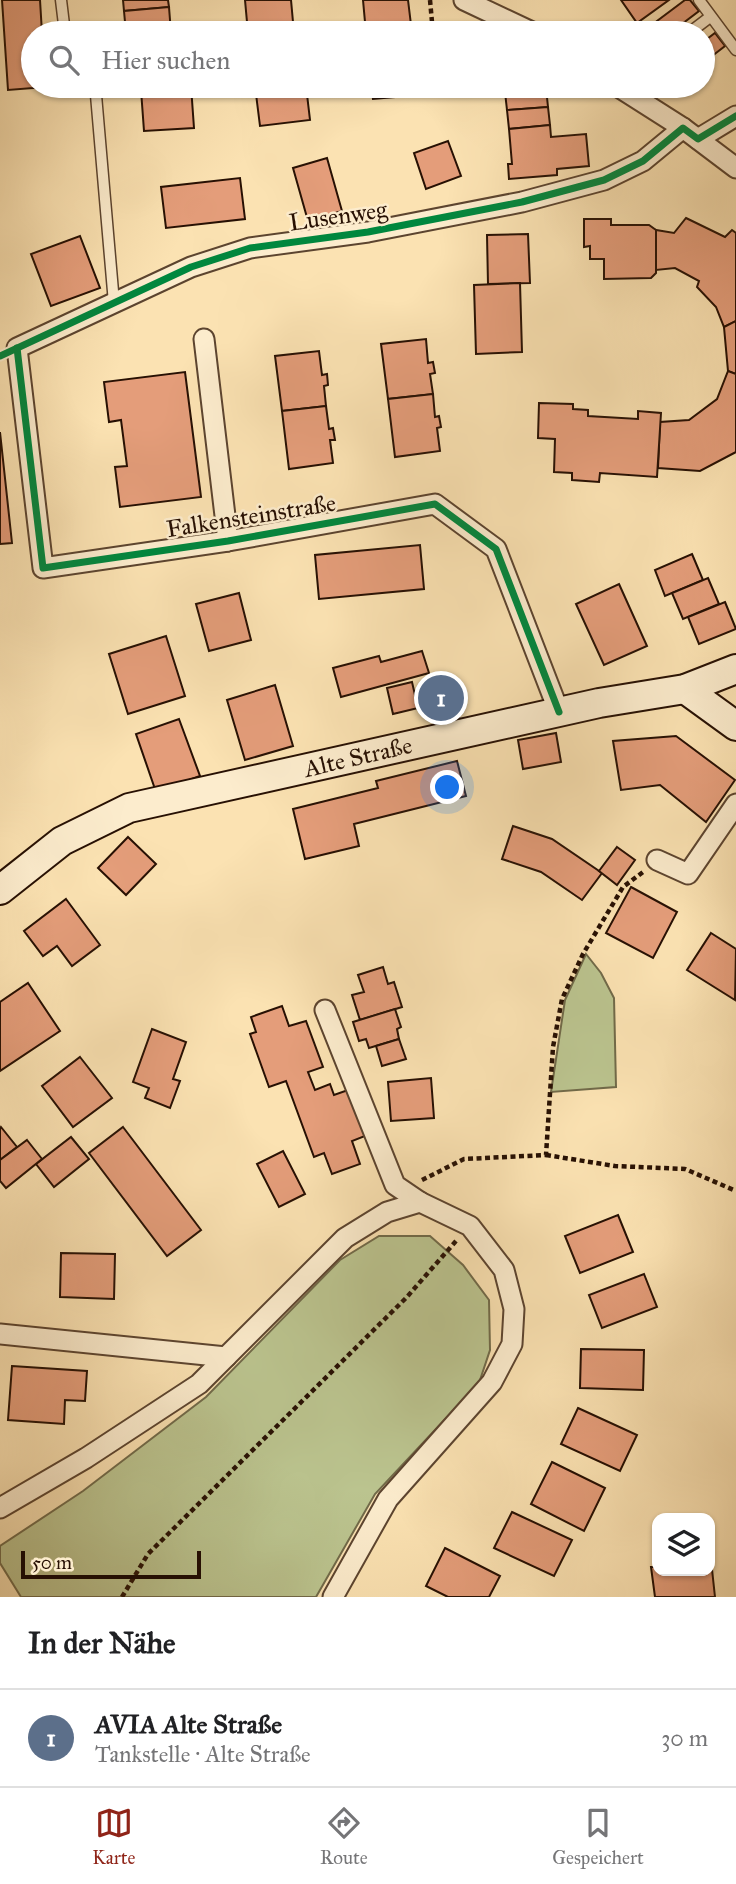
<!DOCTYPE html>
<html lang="de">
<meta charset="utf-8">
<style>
body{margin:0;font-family:"IM FELL Great Primer",serif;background:#f2f2f2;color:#202124}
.controls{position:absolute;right:21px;bottom:21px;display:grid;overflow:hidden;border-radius:14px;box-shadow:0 2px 5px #0004}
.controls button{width:63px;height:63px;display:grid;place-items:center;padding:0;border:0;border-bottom:2px solid #e0e0e0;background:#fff;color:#202124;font:35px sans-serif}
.scale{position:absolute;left:21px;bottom:18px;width:180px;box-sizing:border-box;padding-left:7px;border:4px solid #271003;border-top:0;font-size:19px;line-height:24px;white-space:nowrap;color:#271003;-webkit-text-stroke:5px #fceccd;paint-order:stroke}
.you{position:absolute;left:448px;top:788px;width:24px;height:24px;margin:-18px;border:5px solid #fff;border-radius:50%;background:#1a73e8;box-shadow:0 0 0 10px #1a73e833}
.badge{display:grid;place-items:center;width:46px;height:46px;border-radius:50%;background:#8f2418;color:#fff;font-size:23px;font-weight:700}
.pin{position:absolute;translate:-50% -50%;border:4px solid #fff;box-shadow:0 2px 7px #0006}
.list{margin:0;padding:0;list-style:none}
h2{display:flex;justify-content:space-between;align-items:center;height:91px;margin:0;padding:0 28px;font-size:30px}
h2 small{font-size:23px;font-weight:400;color:#757577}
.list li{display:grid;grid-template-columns:46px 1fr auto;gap:21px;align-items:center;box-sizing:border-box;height:98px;padding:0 28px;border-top:2px solid #e0e0e0}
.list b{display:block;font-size:26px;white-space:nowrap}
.list p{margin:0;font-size:23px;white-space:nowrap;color:#757577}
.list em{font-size:23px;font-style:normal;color:#757577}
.icon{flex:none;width:38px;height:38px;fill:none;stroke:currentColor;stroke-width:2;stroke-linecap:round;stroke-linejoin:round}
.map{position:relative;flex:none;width:736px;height:1597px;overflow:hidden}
.search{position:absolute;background:#fff;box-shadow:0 2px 5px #0004;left:21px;right:21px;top:21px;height:77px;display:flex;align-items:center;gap:18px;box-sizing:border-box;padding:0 24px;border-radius:38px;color:#757577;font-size:26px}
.sheet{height:189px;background:#fff}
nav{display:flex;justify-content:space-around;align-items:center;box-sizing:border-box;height:98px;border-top:2px solid #e0e0e0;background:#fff;font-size:19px;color:#757577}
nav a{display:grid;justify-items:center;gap:4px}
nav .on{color:#8f2418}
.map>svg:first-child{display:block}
.green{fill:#bbc48f;stroke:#716a49;stroke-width:2}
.building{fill:#e49d7a;stroke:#271003;stroke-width:2}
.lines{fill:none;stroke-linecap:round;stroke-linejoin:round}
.lane-casing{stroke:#5c442f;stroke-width:13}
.street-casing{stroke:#5c442f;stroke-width:23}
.secondary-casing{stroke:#271003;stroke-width:32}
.path{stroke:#271003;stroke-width:4.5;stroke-dasharray:5 3.5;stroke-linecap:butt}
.lane{stroke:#fceccd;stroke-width:10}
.street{stroke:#fceccd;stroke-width:19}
.secondary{stroke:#fceccd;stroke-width:28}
.cycleway-casing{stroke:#fceccd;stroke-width:11}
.cycleway{stroke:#00873e;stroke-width:7}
.labels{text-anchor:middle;stroke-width:5;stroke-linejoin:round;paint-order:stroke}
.street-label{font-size:24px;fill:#271003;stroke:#fceccd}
</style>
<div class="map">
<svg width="736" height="1597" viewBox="0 0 736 1597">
<rect width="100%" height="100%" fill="#fbe2b2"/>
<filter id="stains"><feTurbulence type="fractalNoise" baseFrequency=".00286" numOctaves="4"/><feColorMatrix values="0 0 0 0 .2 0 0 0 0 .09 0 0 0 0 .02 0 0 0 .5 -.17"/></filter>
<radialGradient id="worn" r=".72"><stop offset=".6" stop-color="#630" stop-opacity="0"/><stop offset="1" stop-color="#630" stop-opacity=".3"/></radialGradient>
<g class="green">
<path d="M586 954 601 973 614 998 616 1087 551 1092 565 1000Z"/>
<path d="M379 1236H430L463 1265 489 1300 490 1350 479 1383 375 1494 316 1597H21L0 1563V1546L83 1491 206 1397 340 1260Z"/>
</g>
<g class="building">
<path d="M2 0H40L42 33H33V86L46 87 8 90Z"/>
<path d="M123 0H168L169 7 124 11Z"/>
<path d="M245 0H291L294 33H248Z"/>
<path d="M363 0H408L412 33H366Z"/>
<path d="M621 0H669L637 23Z"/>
<path d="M685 0H690L699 11 670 33H641Z"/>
<path d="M169 7 171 33H126L124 11Z"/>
<path d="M715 33 725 46 703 63V42Z"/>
<path d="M191 86 194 128 144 131 141 90Z"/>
<path d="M255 86H306L310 120 260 126Z"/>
<path d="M371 86H417L418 95 373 99Z"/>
<path d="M505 86H546V88L505 92Z"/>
<path d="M546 88 548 107 507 110 505 92Z"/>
<path d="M548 107 550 125 509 129 507 110Z"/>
<path d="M550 125 551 137 586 134 589 166 557 169V175L509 179 508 164H512L509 129Z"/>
<path d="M448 141 461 176 426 189 414 153Z"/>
<path d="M327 158 342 211 308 221 293 168Z"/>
<path d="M240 178 245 219 166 228 161 187Z"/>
<path d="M686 218 725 237 732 230 736 233V321L724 327 716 307 697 287 699 281 675 268 656 270V230L674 233Z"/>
<path d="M584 219H611V225H649L656 230V273L651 278 604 279V259H590V246L584 247Z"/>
<path d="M528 234 530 283 488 284 487 235Z"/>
<path d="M80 236 100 288 51 306 31 254Z"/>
<path d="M520 283 522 352 476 354 474 285Z"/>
<path d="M736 321V374L728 371 724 327Z"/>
<path d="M426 339 428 363 433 362 435 373 430 374 433 394 388 399 381 344Z"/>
<path d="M319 351 322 375 327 374 328 385 324 386 326 406 282 411 275 356Z"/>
<path d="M728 371 736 374V452L700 471 658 468 660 422 689 420 717 399Z"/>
<path d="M185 372 201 497 120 507 115 467 127 466 121 420 109 422 104 382Z"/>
<path d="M433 394 435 417 439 416 441 427 437 428 440 451 395 457 388 399Z"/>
<path d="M539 403 573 404V409L588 410V416L638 419V411L661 413 657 477 600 473 599 482 572 480V473L554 472 555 439 538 438Z"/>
<path d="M326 406 329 429 333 428 335 440H330L333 463 289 469 282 411Z"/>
<path d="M0 432 12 543 0 544Z"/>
<path d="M420 545 424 589 319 599 315 555Z"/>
<path d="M692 554 703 580 665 596 655 570Z"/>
<path d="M708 578 719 604 683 619 672 593Z"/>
<path d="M619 584 647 646 604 665 576 604Z"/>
<path d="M239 593 251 640 209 651 196 604Z"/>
<path d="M725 602 736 629 699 644 688 617Z"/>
<path d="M166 636 185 696 128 714 109 654Z"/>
<path d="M422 651 429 673 341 697 333 668 379 656 381 662Z"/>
<path d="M412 682 418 708 393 714 387 688Z"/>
<path d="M275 685 293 746 245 760 227 700Z"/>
<path d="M452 691 459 717 434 723 427 698Z"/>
<path d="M179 719 200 776 156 792 136 734Z"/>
<path d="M556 733 561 762 523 769 518 740Z"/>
<path d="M676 736 735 780 706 822 660 785 621 790 613 741Z"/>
<path d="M457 761 466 796 354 824 359 846 305 859 293 809 378 788 376 781Z"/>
<path d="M513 826 552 839 602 873 582 900 541 872 502 859Z"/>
<path d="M128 837 156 864 126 895 98 868Z"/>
<path d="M617 847 635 860 617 885 599 871Z"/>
<path d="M631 887 677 912 653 958 606 933Z"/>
<path d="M66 899 100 945 72 966 57 946 43 956 24 931Z"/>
<path d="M711 933 736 949 735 1000 687 970Z"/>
<path d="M383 967 388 984 394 982 402 1007 360 1020 352 995 364 992 358 975Z"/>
<path d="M28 983 60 1031 0 1071V1002Z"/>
<path d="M282 1006 289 1026 306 1021 323 1067 308 1072 315 1090 330 1084 334 1095 348 1090 365 1136 352 1141 360 1164 332 1174 324 1153 314 1157 286 1081 269 1087 250 1034 256 1032 251 1017Z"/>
<path d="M395 1009 401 1027 397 1029 399 1039 369 1048 366 1039 359 1041 353 1022Z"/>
<path d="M152 1029 186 1042 173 1079 180 1081 170 1108 145 1098 149 1088 133 1082Z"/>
<path d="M399 1039 406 1059 382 1066 376 1046Z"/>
<path d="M80 1057 112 1098 73 1127 42 1086Z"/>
<path d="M431 1078 434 1118 391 1121 388 1082Z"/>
<path d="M1 1127 17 1147 0 1160V1129Z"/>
<path d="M123 1127 201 1230 167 1256 89 1153Z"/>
<path d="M71 1137 89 1159 54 1187 36 1164Z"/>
<path d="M27 1140 42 1159 6 1188 0 1181V1160Z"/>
<path d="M283 1151 305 1194 279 1207 257 1164Z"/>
<path d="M618 1215 633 1252 580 1273 565 1236Z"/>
<path d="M61 1253 115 1254 114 1299 60 1297Z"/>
<path d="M644 1274 657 1307 602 1328 589 1295Z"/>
<path d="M581 1349 644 1350 643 1390 580 1388Z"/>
<path d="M12 1366 87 1371 85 1401 65 1400 64 1424 8 1420Z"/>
<path d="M578 1408 637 1435 620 1471 561 1444Z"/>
<path d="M552 1462 605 1488 584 1531 531 1504Z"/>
<path d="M512 1512 572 1540 554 1576 494 1548Z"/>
<path d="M445 1548 500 1576 489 1597H448L426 1586Z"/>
<path d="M711 1560 715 1597H655L651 1567H657V1571H710Z"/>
</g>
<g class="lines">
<defs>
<g id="lane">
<path d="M61 0 65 33"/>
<path d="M699 0 736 50"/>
<path d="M689 33 710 17"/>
<path d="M91 86 96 95 114 303"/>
</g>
<g id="street">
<path d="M464 0 534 33"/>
<path d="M617 86 683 128 736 168"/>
<path d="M698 139 736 116"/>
<path d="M204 339 228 541"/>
<path d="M559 712 496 549 435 504 228 541 43 568 17 348 191 267 250 248 368 232 522 202 604 180 643 161 683 128"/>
<path d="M657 860 688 874 736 804"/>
<path d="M325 1010 395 1185 420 1202 470 1226 504 1270 514 1309 512 1344 492 1382 388 1499 333 1597"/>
<path d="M0 1334 226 1357"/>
<path d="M0 1508 86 1458 199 1384 345 1238 387 1212 420 1202"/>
</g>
<g id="secondary">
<path d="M685 689 736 726"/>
<path d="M0 890 62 841 129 808 599 703 685 689 736 669"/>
</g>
</defs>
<use href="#lane" class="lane-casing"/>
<use href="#street" class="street-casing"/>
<use href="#secondary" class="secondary-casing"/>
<g class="path">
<path d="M430 0 433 33"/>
<path d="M546 1155 615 1166 685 1169 736 1191"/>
<path d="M422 1180 464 1159 546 1155 553 1047 562 999 583 954 623 887 643 872"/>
<path d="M122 1597 148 1554 406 1298 456 1241"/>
</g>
<use href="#lane" class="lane"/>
<use href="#street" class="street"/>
<use href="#secondary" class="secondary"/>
<defs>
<g id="cycleway">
<path d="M17 348 43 568 228 541 435 504 496 549 559 712"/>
<path d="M0 356 191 267 250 248 368 232 522 202 604 180 643 161 683 128 698 139 736 116"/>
</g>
</defs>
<use href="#cycleway" class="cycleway-casing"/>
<use href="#cycleway" class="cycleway"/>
</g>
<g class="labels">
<g class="street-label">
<text transform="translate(338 216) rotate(-8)" y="8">Lusenweg</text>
<text transform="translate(251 516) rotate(-9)" y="8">Falkensteinstraße</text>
<text transform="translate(358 757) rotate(-13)" y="8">Alte Straße</text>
</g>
</g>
<rect width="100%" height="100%" filter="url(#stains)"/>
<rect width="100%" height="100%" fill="url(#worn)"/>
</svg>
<div class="controls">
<button><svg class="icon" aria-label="layers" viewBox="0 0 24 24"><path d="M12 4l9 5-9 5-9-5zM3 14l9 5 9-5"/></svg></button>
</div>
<div class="scale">50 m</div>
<div class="you"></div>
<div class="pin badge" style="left:441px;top:698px;background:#5c6f8a">1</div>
<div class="search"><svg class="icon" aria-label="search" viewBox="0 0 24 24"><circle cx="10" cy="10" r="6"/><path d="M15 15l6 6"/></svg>Hier suchen</div>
</div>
<section class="sheet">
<h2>In der Nähe<small></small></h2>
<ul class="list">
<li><span class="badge" style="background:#5c6f8a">1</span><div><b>AVIA Alte Straße</b><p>Tankstelle · Alte Straße</p></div><em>30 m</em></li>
</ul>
</section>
<nav>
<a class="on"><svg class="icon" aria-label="map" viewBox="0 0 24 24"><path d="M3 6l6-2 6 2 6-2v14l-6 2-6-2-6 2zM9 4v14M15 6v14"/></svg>Karte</a>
<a><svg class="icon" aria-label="directions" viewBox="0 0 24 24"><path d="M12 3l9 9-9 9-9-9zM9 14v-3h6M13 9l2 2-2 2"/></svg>Route</a>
<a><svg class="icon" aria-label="saved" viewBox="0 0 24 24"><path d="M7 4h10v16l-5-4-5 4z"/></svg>Gespeichert</a>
</nav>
